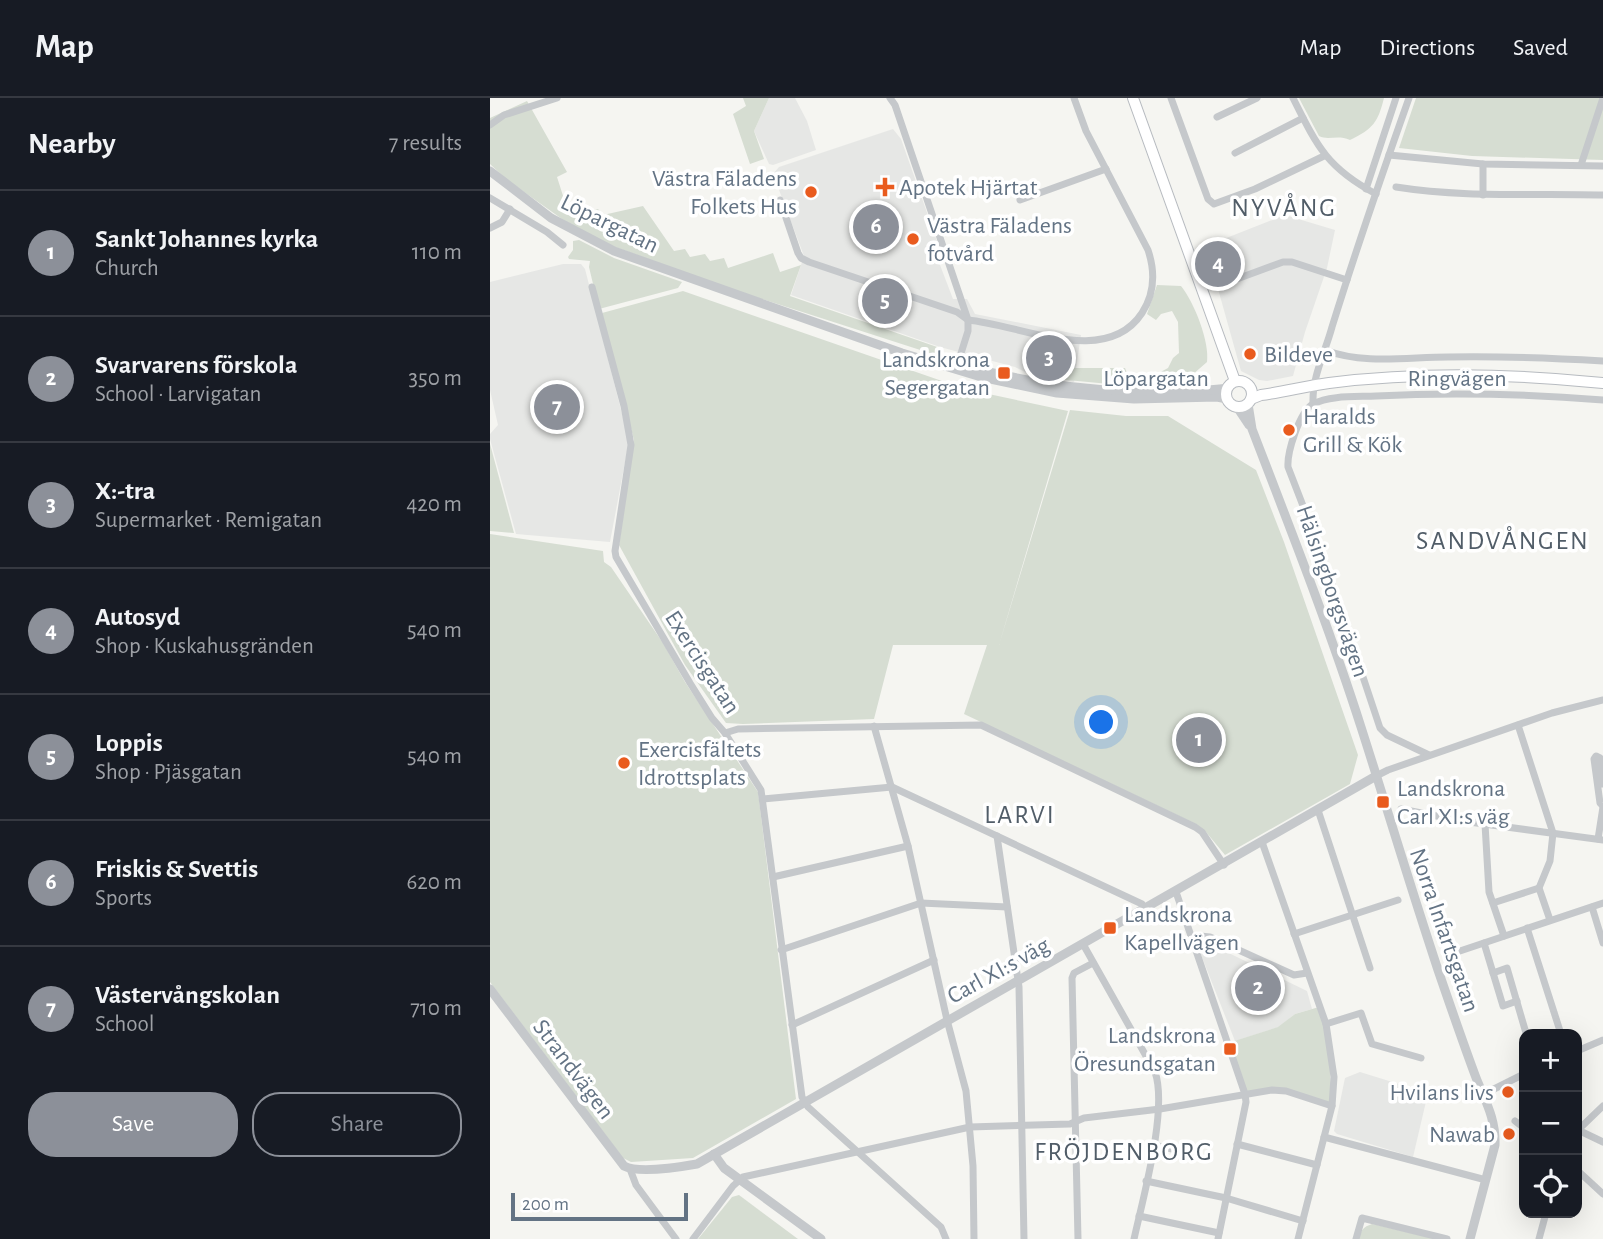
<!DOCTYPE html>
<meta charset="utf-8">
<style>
body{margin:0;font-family:"Alegreya Sans",sans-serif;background:#20242c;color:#f1f3f6}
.controls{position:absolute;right:21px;bottom:21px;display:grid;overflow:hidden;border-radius:14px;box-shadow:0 7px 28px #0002}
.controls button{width:63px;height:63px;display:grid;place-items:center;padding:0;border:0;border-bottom:2px solid #363941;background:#171b24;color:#f1f3f6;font:35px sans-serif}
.scale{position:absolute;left:21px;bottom:18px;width:177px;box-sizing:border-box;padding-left:7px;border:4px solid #637384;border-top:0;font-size:19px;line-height:24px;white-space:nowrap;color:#637384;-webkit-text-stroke:5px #fff;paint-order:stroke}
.you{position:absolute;left:612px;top:625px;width:24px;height:24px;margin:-18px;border:5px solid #fff;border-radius:50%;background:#1a73e8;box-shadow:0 0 0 10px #1a73e833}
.badge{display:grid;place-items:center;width:46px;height:46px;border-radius:50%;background:#8c9099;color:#fff;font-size:23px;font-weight:700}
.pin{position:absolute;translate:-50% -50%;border:4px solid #fff;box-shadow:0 2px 7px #0006}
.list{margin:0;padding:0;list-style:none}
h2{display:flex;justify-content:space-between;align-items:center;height:91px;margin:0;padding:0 28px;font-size:30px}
h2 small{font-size:23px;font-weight:400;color:#9ea1a6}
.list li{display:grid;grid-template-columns:46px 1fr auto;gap:21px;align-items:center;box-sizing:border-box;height:126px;padding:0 28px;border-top:2px solid #363941}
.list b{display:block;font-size:26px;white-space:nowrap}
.list p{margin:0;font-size:23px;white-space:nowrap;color:#9ea1a6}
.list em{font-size:23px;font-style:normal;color:#9ea1a6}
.actions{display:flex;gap:14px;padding:21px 28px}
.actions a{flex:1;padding:16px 0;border:2px solid #8c9099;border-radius:28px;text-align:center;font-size:24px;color:#8c9099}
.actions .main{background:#8c9099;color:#fff}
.icon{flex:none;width:38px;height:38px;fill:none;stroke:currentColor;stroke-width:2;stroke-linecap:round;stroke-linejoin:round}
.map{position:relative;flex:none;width:1113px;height:1141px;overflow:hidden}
header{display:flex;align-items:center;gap:42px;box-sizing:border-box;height:98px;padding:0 35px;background:#171b24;border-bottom:2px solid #363941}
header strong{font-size:33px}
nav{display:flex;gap:38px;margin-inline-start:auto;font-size:24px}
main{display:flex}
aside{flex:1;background:#171b24}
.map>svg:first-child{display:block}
.built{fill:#e6e7e5}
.green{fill:#d6ddd2}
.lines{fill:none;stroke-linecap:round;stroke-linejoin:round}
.secondary-casing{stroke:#b7bbc0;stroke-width:12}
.minor{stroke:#c5c8cb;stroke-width:7}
.tertiary{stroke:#c5c8cb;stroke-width:9}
.secondary{stroke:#fff;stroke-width:10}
.poi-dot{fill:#e95b1e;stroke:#fff;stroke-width:2.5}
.labels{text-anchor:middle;stroke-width:7;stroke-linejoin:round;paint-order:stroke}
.poi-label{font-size:24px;fill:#637384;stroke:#fff;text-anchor:start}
.street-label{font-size:24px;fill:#637384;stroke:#fff}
.neighbourhood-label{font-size:26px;letter-spacing:2px;fill:#515d68;stroke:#fff}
</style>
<header>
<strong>Map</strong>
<nav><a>Map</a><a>Directions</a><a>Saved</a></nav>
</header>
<main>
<aside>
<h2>Nearby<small>7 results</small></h2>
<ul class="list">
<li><span class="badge">1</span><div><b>Sankt Johannes kyrka</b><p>Church</p></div><em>110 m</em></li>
<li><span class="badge">2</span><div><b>Svarvarens förskola</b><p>School · Larvigatan</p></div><em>350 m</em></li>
<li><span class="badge">3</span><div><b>X:-tra</b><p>Supermarket · Remigatan</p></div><em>420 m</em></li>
<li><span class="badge">4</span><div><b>Autosyd</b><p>Shop · Kuskahusgränden</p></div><em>540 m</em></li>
<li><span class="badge">5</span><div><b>Loppis</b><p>Shop · Pjäsgatan</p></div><em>540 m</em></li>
<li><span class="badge">6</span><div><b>Friskis &amp; Svettis</b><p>Sports</p></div><em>620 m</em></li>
<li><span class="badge">7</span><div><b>Västervångskolan</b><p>School</p></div><em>710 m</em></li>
</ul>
<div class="actions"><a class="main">Save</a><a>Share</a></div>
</aside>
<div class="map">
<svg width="1113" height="1141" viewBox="0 0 1113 1141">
<rect width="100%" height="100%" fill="#f5f5f1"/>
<g class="built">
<path d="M279 0H305L317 23 326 52 283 67 279 66 264 33Z"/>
<path d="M403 31 411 41 447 143 442 146 463 201H477L485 216 591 237 584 284 539 276 525 269 450 249 301 197 314 158 283 76 289 69Z"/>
<path d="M795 117 845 132 837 170 815 234 803 278 777 283 769 282 751 273 716 148Z"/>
<path d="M73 166H91L95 171 139 343 120 444 26 436 0 341V336L8 327 0 292V184Z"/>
<path d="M711 839 716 844 817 893 822 911 805 916 789 929 745 943 706 844Z"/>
<path d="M870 974 938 995 923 1059 847 1036 844 1033 855 980Z"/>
</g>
<g class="green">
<path d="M253 0H279L264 33 274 61 260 66 243 16 256 8Z"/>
<path d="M809 0H894C888 24 883 31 860 42 847 36 839 43 829 38Z"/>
<path d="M926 0H1113V62L982 58 909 50Z"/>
<path d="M37 3 77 74 67 79 75 104 97 115 108 111 113 117 153 108 184 153 195 151 200 159 215 156 220 163 234 160 238 170 283 155 290 174 311 167 300 198 450 250 452 259 241 191 114 145 72 121 16 81 0 66V20Z"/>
<path d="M89 142 124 160 192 184 188 190 109 211 99 169 100 163 79 161 78 159 83 152V143Z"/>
<path d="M667 187 691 188C704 204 720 244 717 264L694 284 677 287H644L642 283 647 278 665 277 678 270 683 260 689 255 688 224 682 213 671 216 666 222 657 216Z"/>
<path d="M193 193 475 291 578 313 509 547 580 312 636 318H678L766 372 794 444 868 657 860 686 735 757 716 734 706 726 474 616 497 547H403L384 621 253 626 236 625 195 567 129 447 144 342 112 215Z"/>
<path d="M582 270H635L637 275 630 287 577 282 549 276 550 271 580 274Z"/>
<path d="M0 346 24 435 0 433Z"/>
<path d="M0 436 113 453 114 464 121 469 173 545 195 584 268 694 306 1001 203 1060 141 1064 133 1060 0 884Z"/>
<path d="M829 909 838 937 842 1008 796 993 755 996 738 945 788 929 805 916Z"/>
<path d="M249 1097 308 1141H208L242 1099Z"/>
<path d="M882 1126 887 1127 946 1141H869C871 1132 873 1129 882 1126Z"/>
</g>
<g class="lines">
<defs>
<g id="secondary">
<path d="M643 0 745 283"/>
<circle cx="749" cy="296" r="13"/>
<path d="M761 301 771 297C794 294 816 288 839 285 927 274 1025 276 1113 285"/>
</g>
</defs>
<use href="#secondary" class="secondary-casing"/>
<g class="minor">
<path d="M400 0 405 7 478 222V233L467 268"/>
<path d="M681 0 718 101 724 106 765 91 834 58"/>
<path d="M803 0C827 48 837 70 886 96"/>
<path d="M727 19 767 0"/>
<path d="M0 27 14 17 67 0"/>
<path d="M745 55 813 20"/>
<path d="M899 57 993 66 1113 68"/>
<path d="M1091 67 1113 0"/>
<path d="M906 89C975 100 1044 95 1113 97"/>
<path d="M876 91 906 0"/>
<path d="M993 97V66"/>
<path d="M0 100 57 134 73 147"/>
<path d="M290 102 308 155 311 160 319 164 467 214 478 222C531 227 616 270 652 215 665 195 665 173 658 152L596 33 584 0"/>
<path d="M530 102 616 71"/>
<path d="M0 130 12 124 20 111"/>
<path d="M736 185 793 164H802L857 182"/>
<path d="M102 189 134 308 141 347 125 453 126 459 200 585 222 620 235 635 271 692 312 999 318 1009 451 1129 456 1141"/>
<path d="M835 252C874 267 918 259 958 259 1010 258 1061 260 1113 263"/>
<path d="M823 306C822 278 835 255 842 229 866 152 892 76 919 0"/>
<path d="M1028 627 1063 735 1060 763 1049 790 1060 822"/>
<path d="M384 628 418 748 457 922 476 993 483 1068 484 1141"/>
<path d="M235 635 248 631 491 627 705 729 712 734 734 767"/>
<path d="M939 657 897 637 890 630 834 462 798 369C797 355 809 314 823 306 840 297 867 299 886 298 962 294 1038 296 1113 302"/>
<path d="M886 678 898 672 1062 615 1113 602"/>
<path d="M1113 686 1110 660 1106 658 1104 661 1110 705 1113 708"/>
<path d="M273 701 402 689 652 806 655 811"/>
<path d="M911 711 972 723 1113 742"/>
<path d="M828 712 880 870"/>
<path d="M995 726 999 794 1014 838"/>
<path d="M507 738 529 889 534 1141"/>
<path d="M1108 741 1113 709"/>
<path d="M772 744 836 926 844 979 842 1008 808 1141"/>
<path d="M283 779 418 748"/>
<path d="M686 794 755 996 756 1004 728 1141"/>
<path d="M1003 805 1049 790"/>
<path d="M1102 809 1113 845"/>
<path d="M1037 830 1071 936"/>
<path d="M804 836 908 802"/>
<path d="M703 841 710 838 720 839 804 877 817 875"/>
<path d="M994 845 1013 908 1027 903"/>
<path d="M593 846 665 974C678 1011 653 1100 644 1141"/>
<path d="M291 852 431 805 517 809"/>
<path d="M958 857 1113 805"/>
<path d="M1003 875 1017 870 1036 935"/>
<path d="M836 926 871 915 882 946 931 960"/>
<path d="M302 927 444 862"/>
<path d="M1087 953 1113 942"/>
<path d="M994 996 1034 976"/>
<path d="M1025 1023 1034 1030"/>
<path d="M1088 1032 1113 1044"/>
<path d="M1087 1033 1113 1008"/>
<path d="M834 1039 996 1082"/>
<path d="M747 1046 827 1067"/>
<path d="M663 1047 706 1056"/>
<path d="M140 1071 146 1087 186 1141"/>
<path d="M1087 1072 1113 1096"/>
<path d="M656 1083 736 1100 813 1123"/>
<path d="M649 1118 729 1135"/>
<path d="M203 1141 243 1088 253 1079 480 1029 580 1026 594 1020 670 1011 782 992 796 993 842 1008"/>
<path d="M588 1141 582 880 584 875 603 865"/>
<path d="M866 1141 872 1120 957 1141"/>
<path d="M1049 1141 1056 1115"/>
</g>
<g class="tertiary">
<path d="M0 73 61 120 124 153 412 255 491 279 567 295 644 301 727 299 737 301"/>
<path d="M442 259C519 281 586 294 666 293 690 293 714 294 737 290"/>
<path d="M758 306 762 331C800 430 839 529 871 629 897 710 921 791 948 872 960 907 972 942 985 977 994 1001 1006 1019 1005 1047L980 1141"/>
<path d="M747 309 759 327"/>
<path d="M0 891 134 1068C149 1076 190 1069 207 1066L886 678"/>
<path d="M224 1056 234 1070 331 1141"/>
</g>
<use href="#secondary" class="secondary"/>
</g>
<g class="poi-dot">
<path d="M391.5 78.5h7v7h7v7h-7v7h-7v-7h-7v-7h7z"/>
<circle cx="321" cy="94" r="7"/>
<circle cx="423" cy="141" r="7"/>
<circle cx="760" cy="256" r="7"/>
<rect x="507" y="268" width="14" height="14" rx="3.5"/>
<circle cx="799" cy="332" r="7"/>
<circle cx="134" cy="665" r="7"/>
<rect x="886" y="697" width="14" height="14" rx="3.5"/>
<rect x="613" y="823" width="14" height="14" rx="3.5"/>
<rect x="733" y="944" width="14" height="14" rx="3.5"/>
<circle cx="1018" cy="994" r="7"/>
<circle cx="1019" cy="1036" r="7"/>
</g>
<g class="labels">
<g class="poi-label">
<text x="307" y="88" text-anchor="end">Västra Fäladens<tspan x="307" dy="28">Folkets Hus</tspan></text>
<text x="409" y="97">Apotek Hjärtat</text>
<text x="437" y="135">Västra Fäladens<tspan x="437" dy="28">fotvård</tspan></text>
<text x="774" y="264">Bildeve</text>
<text x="500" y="269" text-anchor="end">Landskrona<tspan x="500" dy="28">Segergatan</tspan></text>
<text x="813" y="326">Haralds<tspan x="813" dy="28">Grill &amp; Kök</tspan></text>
<text x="148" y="659">Exercisfältets<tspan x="148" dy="28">Idrottsplats</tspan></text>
<text x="907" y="698">Landskrona<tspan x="907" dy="28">Carl XI:s väg</tspan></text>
<text x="634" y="824">Landskrona<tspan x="634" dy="28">Kapellvägen</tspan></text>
<text x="726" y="945" text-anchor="end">Landskrona<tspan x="726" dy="28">Öresundsgatan</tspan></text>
<text x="1004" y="1002" text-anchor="end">Hvilans livs</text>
<text x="1005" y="1044" text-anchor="end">Nawab</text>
</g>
<g class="street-label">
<text transform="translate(120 125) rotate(26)" y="8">Löpargatan</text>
<text x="666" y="288">Löpargatan</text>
<text x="967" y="288">Ringvägen</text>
<text transform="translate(843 493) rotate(71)" y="8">Hälsingborgsvägen</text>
<text transform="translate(213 564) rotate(57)" y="8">Exercisgatan</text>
<text transform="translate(955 832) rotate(71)" y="8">Norra Infartsgatan</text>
<text transform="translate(508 872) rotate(-29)" y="8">Carl XI:s väg</text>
<text transform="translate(84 971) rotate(53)" y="8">Strandvägen</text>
</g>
<g class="neighbourhood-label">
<text x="794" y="118">NYVÅNG</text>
<text x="1013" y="451">SANDVÅNGEN</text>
<text x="530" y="725">LARVI</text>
<text x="634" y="1062">FRÖJDENBORG</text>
</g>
</g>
</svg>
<div class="controls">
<button>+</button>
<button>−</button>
<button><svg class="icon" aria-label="locate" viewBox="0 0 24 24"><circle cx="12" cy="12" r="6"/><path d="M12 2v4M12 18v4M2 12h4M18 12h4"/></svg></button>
</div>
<div class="scale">200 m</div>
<div class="you"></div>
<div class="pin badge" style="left:709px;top:642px">1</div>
<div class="pin badge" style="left:768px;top:890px">2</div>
<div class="pin badge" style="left:559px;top:260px">3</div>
<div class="pin badge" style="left:728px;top:166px">4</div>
<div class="pin badge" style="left:395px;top:203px">5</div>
<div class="pin badge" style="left:386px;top:129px">6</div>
<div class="pin badge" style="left:67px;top:309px">7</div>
</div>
</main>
